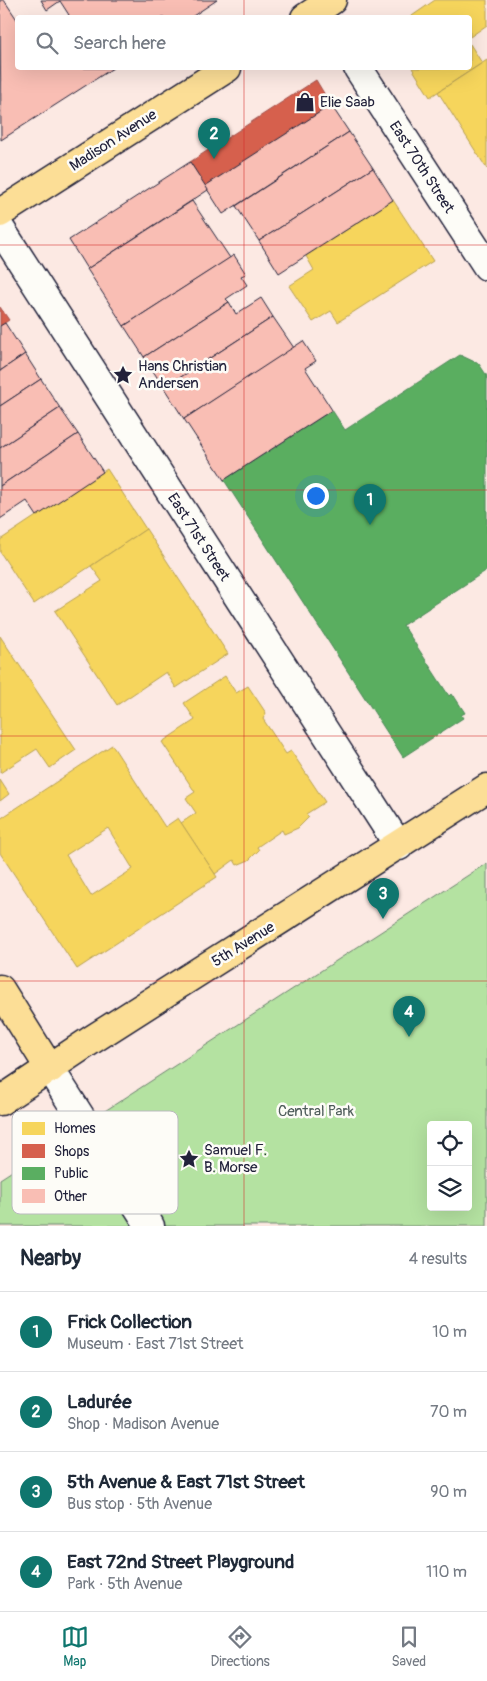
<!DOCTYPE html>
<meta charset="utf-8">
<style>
body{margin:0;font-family:Pangolin,sans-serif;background:#f6f6f7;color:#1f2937}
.controls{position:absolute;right:15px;bottom:15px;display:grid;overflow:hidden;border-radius:5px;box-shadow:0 5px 20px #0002}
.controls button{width:45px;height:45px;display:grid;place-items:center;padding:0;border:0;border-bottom:1px solid #e0e1e3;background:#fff;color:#1f2937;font:25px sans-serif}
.you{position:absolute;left:315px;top:495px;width:18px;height:18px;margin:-12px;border:4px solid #fff;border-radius:50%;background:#1a73e8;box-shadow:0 0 0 8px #1a73e833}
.badge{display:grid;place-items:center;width:32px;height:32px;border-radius:50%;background:#0f766e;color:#fff;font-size:16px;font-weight:700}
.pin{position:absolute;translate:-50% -41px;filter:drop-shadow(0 1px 2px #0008)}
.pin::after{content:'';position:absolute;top:26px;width:18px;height:15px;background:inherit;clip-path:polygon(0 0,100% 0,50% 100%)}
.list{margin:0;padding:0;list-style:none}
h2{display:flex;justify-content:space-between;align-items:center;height:65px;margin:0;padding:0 20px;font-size:21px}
h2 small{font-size:16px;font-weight:400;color:#747a83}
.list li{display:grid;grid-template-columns:32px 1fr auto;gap:15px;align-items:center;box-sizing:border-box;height:80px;padding:0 20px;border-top:1px solid #e0e1e3}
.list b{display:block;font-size:19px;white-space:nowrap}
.list p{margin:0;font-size:16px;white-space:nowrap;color:#747a83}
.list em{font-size:16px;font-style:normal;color:#747a83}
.icon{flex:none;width:28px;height:28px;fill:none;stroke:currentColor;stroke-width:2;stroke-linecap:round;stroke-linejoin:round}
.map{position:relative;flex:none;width:487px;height:1226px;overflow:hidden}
.search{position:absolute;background:#fff;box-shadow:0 5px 20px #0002;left:15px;right:15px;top:15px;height:55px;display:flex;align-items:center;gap:12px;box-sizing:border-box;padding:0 18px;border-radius:5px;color:#747a83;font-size:19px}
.sheet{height:385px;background:#fff}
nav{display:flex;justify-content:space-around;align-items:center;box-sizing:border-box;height:70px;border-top:1px solid #e0e1e3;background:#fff;font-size:14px;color:#747a83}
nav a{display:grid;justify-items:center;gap:2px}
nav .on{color:#0f766e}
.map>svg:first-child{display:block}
.green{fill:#b4e2a1;stroke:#6b826e;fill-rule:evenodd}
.homes{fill:#f6d55c;stroke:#b69f52;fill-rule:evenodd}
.shops{fill:#d6604d;stroke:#a04d48}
.public{fill:#5aae61;stroke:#498456}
.building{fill:#f9beb4;stroke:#22223b}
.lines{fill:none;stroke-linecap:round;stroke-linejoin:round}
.minor-casing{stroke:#22223b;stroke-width:31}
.major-casing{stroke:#22223b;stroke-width:31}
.minor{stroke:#fdfcf7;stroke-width:28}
.major{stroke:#fcde96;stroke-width:28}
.grid{fill:none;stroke:#d62828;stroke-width:1;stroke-opacity:0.55}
.labels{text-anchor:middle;stroke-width:5;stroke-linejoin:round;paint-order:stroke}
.poi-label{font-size:15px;fill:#22223b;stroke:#fdfcf7;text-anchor:start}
.street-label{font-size:15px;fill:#22223b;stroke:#fdfcf7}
.park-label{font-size:15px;fill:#4e5c5a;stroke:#fdfcf7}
.key{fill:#fdfcf7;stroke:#bbbbbf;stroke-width:1}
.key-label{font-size:14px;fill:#22223b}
</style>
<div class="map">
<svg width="487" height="1226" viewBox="0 0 487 1226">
<rect width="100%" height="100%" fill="#fce9e3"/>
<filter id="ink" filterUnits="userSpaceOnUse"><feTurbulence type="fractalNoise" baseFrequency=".02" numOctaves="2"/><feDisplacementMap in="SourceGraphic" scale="10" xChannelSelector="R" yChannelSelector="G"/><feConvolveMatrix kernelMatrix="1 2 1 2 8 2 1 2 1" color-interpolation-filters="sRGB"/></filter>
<g filter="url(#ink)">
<path class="green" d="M487 863V1226H0V1179ZM431 1125H468V1207H431Z"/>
<g class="homes">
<path d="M435 0H487V25L470 37V18H409Z"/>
<path d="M470 44 482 63 430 97 412 68H470Z"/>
<path d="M487 60V169L438 92Z"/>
<path d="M393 200 433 261 338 322 331 311 313 322 289 286 314 270 306 256Z"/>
<path d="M107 469 146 529 34 604 0 552V540Z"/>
<path d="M146 529 228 654 176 688 166 672 117 705 55 611 102 581 91 566Z"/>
<path d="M0 636 76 750 50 768 37 749 0 773Z"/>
<path d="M225 676 236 693 248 686 266 713 263 719 286 754 291 751 325 802 306 814 309 817 298 828 284 834 282 830 257 847 259 850 249 860 237 865 234 860 215 874 181 823 196 813 186 798 195 792 162 742 195 720 184 703Z"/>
<path d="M112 745 165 827 178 818 217 877 77 969 0 853V819ZM108 828 133 869 91 896 66 855Z"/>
<path d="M0 780 9 794 0 801Z"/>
</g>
<g class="shops">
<path d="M316 80 331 105 205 186 190 162Z"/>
<path d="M0 307 9 320 0 326Z"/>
</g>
<path class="public" d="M460 355 479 364 487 376V570L403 625 449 696 451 694 453 697 454 696 465 713 461 715 463 718 403 757 224 480 332 410 345 430Z"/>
<g class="building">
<path d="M0 0H4L18 21V68H113L1 140Z"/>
<path d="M41 0H217L190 18H66L69 15 60 1 47 10Z"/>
<path d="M331 105 349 132 223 214 205 186Z"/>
<path d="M349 132 373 168 259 241 236 206Z"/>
<path d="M190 162 208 190 87 269 69 240Z"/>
<path d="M373 168 393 200 279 273 259 241Z"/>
<path d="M192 201 230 258 124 326 87 269Z"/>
<path d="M234 255 246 274 241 276 247 285 226 299 229 302 144 357 124 326Z"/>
<path d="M261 298 273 317 164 388 144 357 229 302 236 314Z"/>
<path d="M273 317 294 348 184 419 164 388Z"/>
<path d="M5 323 25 354 0 371V326Z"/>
<path d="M303 341 316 361 305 368 332 410 224 480 184 419Z"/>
<path d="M25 354 41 379 0 406V371Z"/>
<path d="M41 379 60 408 0 448V406Z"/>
<path d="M60 408 78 434 0 486V448Z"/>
<path d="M78 434 103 472 37 516 27 501 0 519V486Z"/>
</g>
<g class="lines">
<defs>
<g id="minor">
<path d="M358 68 487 266"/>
<path d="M0 228 399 846"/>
<path d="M50 1069 150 1226"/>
</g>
<g id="major">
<path d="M305 18 332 0"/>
<path d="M0 213 227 68"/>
<path d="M0 989 50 1069"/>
<path d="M0 1101 93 1039 487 788"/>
</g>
</defs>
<use href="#minor" class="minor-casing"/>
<use href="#major" class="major-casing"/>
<use href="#minor" class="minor"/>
<use href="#major" class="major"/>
</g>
</g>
<path class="grid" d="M244 0V18M244 68V1226M0 245H487M0 490H487M0 736H487M0 981H487"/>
<defs>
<symbol id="shop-bare" viewBox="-9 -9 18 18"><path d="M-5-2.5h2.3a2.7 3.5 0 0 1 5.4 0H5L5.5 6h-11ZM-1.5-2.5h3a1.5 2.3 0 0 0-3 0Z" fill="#22223b" stroke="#fdfcf7" stroke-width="2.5" paint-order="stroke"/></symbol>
<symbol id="sight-bare" viewBox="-9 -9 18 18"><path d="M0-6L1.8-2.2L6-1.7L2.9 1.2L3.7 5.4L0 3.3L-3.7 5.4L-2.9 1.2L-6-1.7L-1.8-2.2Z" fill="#22223b" stroke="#fdfcf7" stroke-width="2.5" paint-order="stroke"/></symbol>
</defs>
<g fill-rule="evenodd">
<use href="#shop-bare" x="291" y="88" width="28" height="28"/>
<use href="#sight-bare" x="109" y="361" width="28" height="28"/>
<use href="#sight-bare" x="175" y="1145" width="28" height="28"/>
</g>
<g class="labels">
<g class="poi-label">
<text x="320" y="107">Elie Saab</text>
<text x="138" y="371">Hans Christian<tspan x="138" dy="17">Andersen</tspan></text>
<text x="204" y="1155">Samuel F.<tspan x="204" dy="17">B. Morse</tspan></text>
</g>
<g class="street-label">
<text transform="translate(113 140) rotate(-33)" y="5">Madison Avenue</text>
<text transform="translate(422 167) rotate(57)" y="5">East 70th Street</text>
<text transform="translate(199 537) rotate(57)" y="5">East 71st Street</text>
<text transform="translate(243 944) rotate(-32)" y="5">5th Avenue</text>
</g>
<g class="park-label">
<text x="316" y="1116">Central Park</text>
</g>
</g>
<rect x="12" y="1111" width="166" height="103" rx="8" class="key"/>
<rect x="22" y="1122" width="23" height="13" fill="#f6d55c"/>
<rect x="22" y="1144" width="23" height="14" fill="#d6604d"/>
<rect x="22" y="1167" width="23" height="13" fill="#5aae61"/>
<rect x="22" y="1189" width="23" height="14" fill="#f9beb4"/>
<g class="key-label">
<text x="54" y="1133">Homes</text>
<text x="54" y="1156">Shops</text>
<text x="54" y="1178">Public</text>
<text x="54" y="1201">Other</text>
</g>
</svg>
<div class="controls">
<button><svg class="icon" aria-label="locate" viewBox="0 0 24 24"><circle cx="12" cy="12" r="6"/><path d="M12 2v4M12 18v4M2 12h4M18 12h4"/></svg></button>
<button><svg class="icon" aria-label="layers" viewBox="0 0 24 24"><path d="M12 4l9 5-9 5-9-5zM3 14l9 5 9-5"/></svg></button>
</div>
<div class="you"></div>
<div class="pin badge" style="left:370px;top:525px">1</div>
<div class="pin badge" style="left:214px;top:159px">2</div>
<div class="pin badge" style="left:383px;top:919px">3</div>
<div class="pin badge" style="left:409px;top:1037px">4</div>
<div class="search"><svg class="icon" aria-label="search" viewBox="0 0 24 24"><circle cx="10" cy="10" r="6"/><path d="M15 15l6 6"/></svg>Search here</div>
</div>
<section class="sheet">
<h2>Nearby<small>4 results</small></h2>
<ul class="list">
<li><span class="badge">1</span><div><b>Frick Collection</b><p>Museum · East 71st Street</p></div><em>10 m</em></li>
<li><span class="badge">2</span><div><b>Ladurée</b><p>Shop · Madison Avenue</p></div><em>70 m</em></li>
<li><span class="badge">3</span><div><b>5th Avenue &amp; East 71st Street</b><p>Bus stop · 5th Avenue</p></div><em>90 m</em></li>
<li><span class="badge">4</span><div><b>East 72nd Street Playground</b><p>Park · 5th Avenue</p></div><em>110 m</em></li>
</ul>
</section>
<nav>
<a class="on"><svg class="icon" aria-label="map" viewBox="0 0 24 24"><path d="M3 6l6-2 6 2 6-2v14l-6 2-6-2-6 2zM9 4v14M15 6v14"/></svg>Map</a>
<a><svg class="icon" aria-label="directions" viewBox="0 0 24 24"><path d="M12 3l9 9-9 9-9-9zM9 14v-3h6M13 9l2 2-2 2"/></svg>Directions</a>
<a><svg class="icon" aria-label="saved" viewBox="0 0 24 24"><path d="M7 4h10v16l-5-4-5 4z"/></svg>Saved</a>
</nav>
